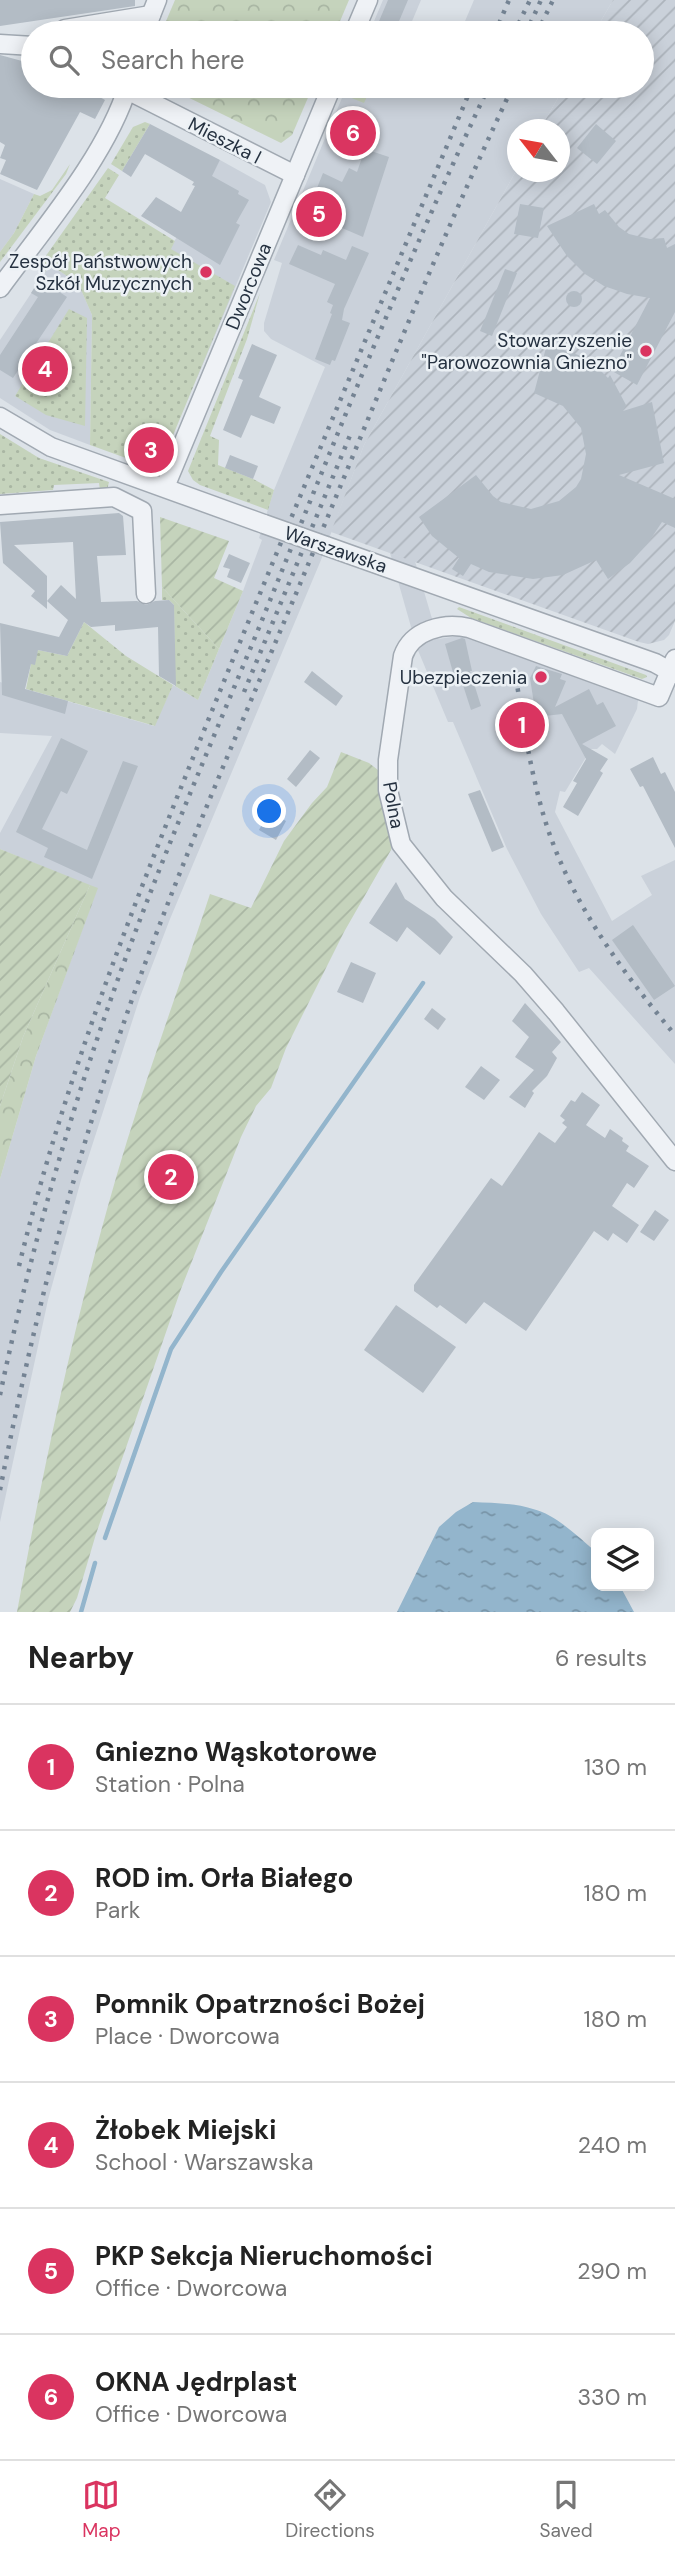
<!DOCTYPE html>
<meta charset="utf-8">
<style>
body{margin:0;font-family:"DM Sans",sans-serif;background:#f6f6f6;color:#222}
.controls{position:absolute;right:21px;bottom:21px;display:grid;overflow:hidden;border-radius:14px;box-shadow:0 4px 18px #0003}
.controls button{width:63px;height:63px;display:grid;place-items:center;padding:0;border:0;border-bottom:2px solid #e0e0e0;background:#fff;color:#222;font:35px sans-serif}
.compass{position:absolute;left:507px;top:119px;width:63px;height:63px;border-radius:50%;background:#fff;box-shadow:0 4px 18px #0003;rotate:301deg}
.you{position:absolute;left:270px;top:812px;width:24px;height:24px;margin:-18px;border:5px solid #fff;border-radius:50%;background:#1a73e8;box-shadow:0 0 0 10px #1a73e833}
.badge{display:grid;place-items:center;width:46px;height:46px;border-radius:50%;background:#da3460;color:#fff;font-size:23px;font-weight:700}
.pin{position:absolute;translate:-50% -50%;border:4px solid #fff;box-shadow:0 2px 7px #0006}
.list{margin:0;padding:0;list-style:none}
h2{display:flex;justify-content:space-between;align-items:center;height:91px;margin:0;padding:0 28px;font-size:30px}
h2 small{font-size:23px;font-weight:400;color:#767676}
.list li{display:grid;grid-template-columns:46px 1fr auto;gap:21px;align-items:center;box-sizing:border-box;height:126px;padding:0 28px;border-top:2px solid #e0e0e0}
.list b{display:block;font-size:26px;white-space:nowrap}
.list p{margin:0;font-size:23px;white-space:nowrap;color:#767676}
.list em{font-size:23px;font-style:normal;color:#767676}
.icon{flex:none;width:38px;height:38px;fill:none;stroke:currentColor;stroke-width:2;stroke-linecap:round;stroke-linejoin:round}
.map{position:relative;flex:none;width:675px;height:1612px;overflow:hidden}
.search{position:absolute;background:#fff;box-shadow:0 4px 18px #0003;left:21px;right:21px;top:21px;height:77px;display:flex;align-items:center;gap:18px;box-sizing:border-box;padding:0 24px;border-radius:38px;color:#767676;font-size:26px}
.sheet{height:847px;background:#fff}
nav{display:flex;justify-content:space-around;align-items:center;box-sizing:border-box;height:98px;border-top:2px solid #e0e0e0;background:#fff;font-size:19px;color:#767676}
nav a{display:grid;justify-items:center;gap:4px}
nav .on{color:#da3460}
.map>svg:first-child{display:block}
.built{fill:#cad1da}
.industrial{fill:url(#industrial-furrows)}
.grass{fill:url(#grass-dots)}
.forest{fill:url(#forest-crowns)}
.garden{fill:url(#garden-furrows)}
.water{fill:url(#water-ripples)}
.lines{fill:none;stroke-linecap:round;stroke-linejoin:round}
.stream{stroke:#93b5cc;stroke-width:4.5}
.building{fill:#b3bcc5}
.minor-casing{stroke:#a1a9b2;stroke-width:21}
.minor{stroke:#eff2f6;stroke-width:18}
.rail{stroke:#748393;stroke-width:4.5;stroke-dasharray:3.5 7;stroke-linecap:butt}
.minor-bridge-casing{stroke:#a1a9b2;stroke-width:21;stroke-linecap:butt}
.minor-bridge{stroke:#eff2f6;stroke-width:18}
.poi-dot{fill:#da3460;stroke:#ecf1f5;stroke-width:2.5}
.labels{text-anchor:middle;stroke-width:5;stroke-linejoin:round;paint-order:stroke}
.street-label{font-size:19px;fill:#253140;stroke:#ecf1f5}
.poi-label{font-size:19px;fill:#253140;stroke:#ecf1f5;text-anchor:end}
</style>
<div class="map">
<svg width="675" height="1612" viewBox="0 0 675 1612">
<defs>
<pattern id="industrial-furrows" width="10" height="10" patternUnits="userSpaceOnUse" patternTransform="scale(1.75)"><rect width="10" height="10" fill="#cad1da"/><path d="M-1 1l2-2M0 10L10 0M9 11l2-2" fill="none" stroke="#adb4bc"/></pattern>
<pattern id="grass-dots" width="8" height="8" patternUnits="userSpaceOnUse" patternTransform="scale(1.75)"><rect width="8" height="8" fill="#c5d3bc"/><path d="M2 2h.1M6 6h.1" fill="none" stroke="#a9b6a3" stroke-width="1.8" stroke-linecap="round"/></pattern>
<pattern id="forest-crowns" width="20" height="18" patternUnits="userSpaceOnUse" patternTransform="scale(1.75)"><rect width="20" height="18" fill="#c5d3bc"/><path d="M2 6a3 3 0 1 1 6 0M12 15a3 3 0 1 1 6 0" fill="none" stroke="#a9b6a3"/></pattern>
<pattern id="garden-furrows" width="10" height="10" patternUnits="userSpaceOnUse" patternTransform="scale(1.75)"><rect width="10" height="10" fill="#c5d3bc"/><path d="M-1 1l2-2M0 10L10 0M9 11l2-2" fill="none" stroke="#a9b6a3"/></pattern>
<pattern id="water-ripples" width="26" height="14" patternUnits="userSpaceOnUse" patternTransform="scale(1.75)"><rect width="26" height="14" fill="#93b5cc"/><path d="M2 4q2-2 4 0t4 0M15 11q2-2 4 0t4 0" fill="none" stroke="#7894a7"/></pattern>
</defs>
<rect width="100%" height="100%" fill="#dce2e8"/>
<g class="built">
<path d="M383 0H421L410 26 427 33H369Z"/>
<path d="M474 0H613L594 33H460Z"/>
<path d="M347 86H565L540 129 518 130 517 169 364 445 321 560 170 919 140 997 81 1180 48 1300 0 1522V1179L36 1056 97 889 0 849V833L52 736 0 733V682L154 726 173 685 198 700 243 591 262 540 259 538 274 490 325 367 271 339 264 331V323L282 263 274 260Z"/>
<path d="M220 160 265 185 271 202 197 378 183 257 170 249Z"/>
<path d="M0 179 34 194 14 233 0 252Z"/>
<path d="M50 265 78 283 92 315 90 445 50 430 0 398V340Z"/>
<path d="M390 553 415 561 438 639 465 635 638 700 637 709 615 754 602 744 597 749H591L565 792 560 791 555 812 612 921 652 895 641 876 675 860V1064L589 968 579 972 541 914 507 849 453 722H448L417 648Z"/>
</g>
<path class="industrial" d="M613 0H675V621L669 635 664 640 648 644 639 642 331 532 364 445 517 169 518 172H560V130L540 129 565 86H642V33H594Z"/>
<g class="grass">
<path d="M347 86H372L364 103 344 95Z"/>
<path d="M145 122 150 124 122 171 111 164 133 127Z"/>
<path d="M70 164 66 174 0 262V252L14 233 34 194 40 196 52 190Z"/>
<path d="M108 168 119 175 105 198 175 241 171 249 235 286 169 445 160 442 154 435 137 447 140 453 137 462 90 445 92 315 78 283 50 265 45 272 38 267Z"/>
<path d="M260 293 247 339 210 436 219 440 218 465 253 479 274 490 268 510 200 485 193 480 188 471Z"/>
<path d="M69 309 87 318 85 426 46 415 15 396Z"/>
<path d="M0 434 39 458 109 482 107 490H100L99 483 54 485 53 490 0 494Z"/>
<path d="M162 587 219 649 198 700 175 686 174 605 169 600H162Z"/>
<path d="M459 607 646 675 647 677 642 679 471 618 457 609Z"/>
<path d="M84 622 126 656 173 685 155 726 26 689 31 664 38 650 67 656Z"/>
</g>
<g class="forest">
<path d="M175 0H349L335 33H161Z"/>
<path d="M165 86H313L292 135 281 143Z"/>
<path d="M90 885 98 888 36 1056 0 1179V1106L23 1037Z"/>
</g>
<g class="garden">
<path d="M160 517 229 541 214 578 243 591 219 649 162 587Z"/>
<path d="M341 752 369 763 378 770 393 838 391 850 344 932 286 1048 271 1088 256 1106 241 1137 181 1289 96 1534 77 1598 70 1612H17C46 1453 80 1295 127 1141 153 1058 183 976 210 894L251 908 284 841 312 803 327 787Z"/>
<path d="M0 849 90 885 23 1037 0 1106Z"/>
</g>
<path class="water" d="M473 1502C493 1503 514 1503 533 1509 557 1515 578 1537 596 1552V1586H620L634 1612H397L439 1527 456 1512Z"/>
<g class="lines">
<g class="stream">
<path d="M105 1538 171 1349 221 1272 423 983"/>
<path d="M81 1612 95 1563"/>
</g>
</g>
<g class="building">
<path d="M0 0H135V6L0 26Z"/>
<path d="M388 0H408L394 33H374Z"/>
<path d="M0 55 33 64V86H80L105 100 95 119 80 112 37 190 0 174 6 160 0 158 5 145 0 142Z"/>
<path d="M349 109 369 117 366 124 371 126 362 147 342 138 348 124 343 122Z"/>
<path d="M150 124 220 160 212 176 239 191 238 194 249 200 236 223 240 225 220 265 141 216 156 197 181 212 195 186 192 185 194 182 145 154 131 177 122 171Z"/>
<path d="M596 124 616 141 597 164 577 148Z"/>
<path d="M365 149 389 157 363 237 328 222 324 232 303 223 323 173 342 182 349 168 357 172Z"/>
<path d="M520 204 544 208 538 238 514 234Z"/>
<path d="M594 204 599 214 605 210 619 227 629 234 650 239 664 238 667 248 675 244V312L637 385 612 371 650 298 627 294 604 286 585 274 567 256 547 226Z"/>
<path d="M298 245 321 255 323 250 346 260 352 246 369 253 344 309 342 320 350 323 335 361 332 360 330 365 315 359 332 314 330 313 333 305 327 302 335 284 289 264Z"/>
<path d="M505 269 517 273 492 336 480 331Z"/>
<path d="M42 276 54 284 52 287 67 297 13 378 0 370V355L38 297 31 293Z"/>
<circle cx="574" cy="299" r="8"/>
<path d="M252 344 277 355 259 397 281 407 274 424 251 415 241 438 223 430 243 380 238 378Z"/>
<path d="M547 344 581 356 594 364 608 378 610 375 626 405 623 411 652 402 664 463 619 475 675 499V528L662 522 648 543 630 563 608 579 596 560 563 575 533 579 489 572 471 564 463 576 452 569 459 558 432 536 419 517 476 475 493 496 501 502 531 509 559 501 576 487 581 479 586 454 581 428 563 406 534 393Z"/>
<path d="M230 455 258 466 253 479 225 468Z"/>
<path d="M119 513 123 516 126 555 97 556 101 602 137 601 146 605 155 601 169 600 174 605 176 686 159 676 158 627 115 631V625L91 627 84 622 67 656 38 650 35 665 31 664 25 689 68 701 65 714 2 695 0 623 59 637 68 620 47 601 61 585 76 599 73 542 14 545 47 576V609L31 596 35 591 3 563 0 522Z"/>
<path d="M229 554 250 563 241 583 227 577 230 569 223 567Z"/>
<path d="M462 638 465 639 472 671H470L481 706 471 710 461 679 458 680 454 676 445 644Z"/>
<path d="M536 666 562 674 560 679 566 681 555 707 589 689 597 705 603 702 616 726 582 744 608 759 600 771 603 773 578 816 563 807 577 783 573 781 586 759 562 714 536 717 530 678Z"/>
<path d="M312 671 343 696 336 706 304 682Z"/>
<path d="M61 738 88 751 67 794 61 791 42 829 87 850 123 761 138 766 92 879 44 857 48 848 16 832Z"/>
<path d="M310 750 320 758 296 787 287 779Z"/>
<path d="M653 757 661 774 665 772 675 792V848L643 786 640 787 630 769Z"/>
<path d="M480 790 504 847 492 852 468 794Z"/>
<path d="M269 811 286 821 276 840 259 830Z"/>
<path d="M396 882 405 899 435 919 453 937 440 955 407 927 397 942 369 923Z"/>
<path d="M633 925 675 986 654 1000 612 940Z"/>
<path d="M351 962 376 973 363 1003 337 992Z"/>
<path d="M525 1003 561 1042 552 1052 557 1058 547 1076 532 1091 534 1093 525 1108 509 1097 534 1070 515 1057 529 1037 512 1021Z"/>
<path d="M432 1008 446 1019 438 1030 424 1019Z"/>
<path d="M481 1066 500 1080 484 1100 465 1087Z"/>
<path d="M582 1092 600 1105 586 1125 605 1138 610 1129 623 1138 622 1141 629 1146 626 1151 649 1166 634 1188 627 1183 612 1206 639 1225 627 1243 613 1233 608 1241 594 1231 526 1331 484 1302 466 1324 440 1305 437 1308 414 1291V1285L491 1178 502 1186 539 1132 555 1143 567 1127 562 1123 565 1120 560 1116 571 1100 575 1102Z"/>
<path d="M655 1210 669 1220 654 1241 640 1232Z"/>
<path d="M396 1305 456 1347 423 1393 364 1350Z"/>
</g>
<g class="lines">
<defs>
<g id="minor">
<path d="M60 33 65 29 151 15"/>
<path d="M144 33 157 0"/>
<path d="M354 33 368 0"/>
<path d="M0 44 33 46"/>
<path d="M119 86 295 175"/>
<path d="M0 288C43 229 107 155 128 86"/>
<path d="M0 417 51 447 264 524"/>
<path d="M165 487 332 86"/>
<path d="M0 505 114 497 142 511 146 594"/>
<path d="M326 546 655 663 675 674"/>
<path d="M675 659 659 697 469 628C444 622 412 630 403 656L388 760V790L401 844 444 898 523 974 556 1012 675 1161"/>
</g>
</defs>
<use href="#minor" class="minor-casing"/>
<use href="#minor" class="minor"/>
<g class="rail">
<path d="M495 33 509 0"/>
<path d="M514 33 530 0"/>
<path d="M526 33 541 0"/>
<path d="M537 33 553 0"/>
<path d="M516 678C523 723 530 767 542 810 566 896 619 968 675 1035"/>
<path d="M244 692 351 433"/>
<path d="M19 1266C67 1069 142 883 218 696 301 492 387 289 472 86"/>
<path d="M0 1395C27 1267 62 1140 105 1016 150 885 205 758 258 630 332 447 405 264 489 86"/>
<path d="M0 1490C31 1332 70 1177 123 1025 175 875 239 730 300 584 369 418 436 249 513 86"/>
</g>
<defs>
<path id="minor-bridge" d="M264 524 326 546"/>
</defs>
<use href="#minor-bridge" class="minor-bridge-casing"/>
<use href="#minor-bridge" class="minor-bridge"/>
</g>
<g class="poi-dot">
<circle cx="206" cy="272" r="7"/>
<circle cx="646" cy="351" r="7"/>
<circle cx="541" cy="677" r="7"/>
</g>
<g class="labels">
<g class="street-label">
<text transform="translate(225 140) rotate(27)" y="7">Mieszka I</text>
<text transform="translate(248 286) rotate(-68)" y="7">Dworcowa</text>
<text transform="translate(336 549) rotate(19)" y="7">Warszawska</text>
<text transform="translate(394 805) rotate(80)" y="7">Polna</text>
</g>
<g class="poi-label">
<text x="192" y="268">Zespół Państwowych<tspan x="192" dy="22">Szkół Muzycznych</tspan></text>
<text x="632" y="347">Stowarzyszenie<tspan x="632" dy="22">"Parowozownia Gniezno"</tspan></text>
<text x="527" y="684">Ubezpieczenia</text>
</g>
</g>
</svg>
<div class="controls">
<button><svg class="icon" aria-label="layers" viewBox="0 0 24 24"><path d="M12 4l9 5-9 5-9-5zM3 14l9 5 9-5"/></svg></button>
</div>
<svg class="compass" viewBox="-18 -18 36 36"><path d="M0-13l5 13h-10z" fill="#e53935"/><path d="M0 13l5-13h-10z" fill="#767676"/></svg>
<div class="you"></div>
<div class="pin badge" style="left:522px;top:725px">1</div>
<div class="pin badge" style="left:171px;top:1177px">2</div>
<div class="pin badge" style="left:151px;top:450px">3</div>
<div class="pin badge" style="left:45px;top:369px">4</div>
<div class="pin badge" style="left:319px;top:214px">5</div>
<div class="pin badge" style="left:353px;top:133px">6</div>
<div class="search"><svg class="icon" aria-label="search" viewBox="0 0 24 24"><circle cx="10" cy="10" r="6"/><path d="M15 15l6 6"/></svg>Search here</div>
</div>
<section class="sheet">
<h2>Nearby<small>6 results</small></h2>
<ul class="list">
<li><span class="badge">1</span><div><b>Gniezno Wąskotorowe</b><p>Station · Polna</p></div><em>130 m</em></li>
<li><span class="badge">2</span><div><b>ROD im. Orła Białego</b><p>Park</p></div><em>180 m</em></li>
<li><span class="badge">3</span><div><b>Pomnik Opatrzności Bożej</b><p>Place · Dworcowa</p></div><em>180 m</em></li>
<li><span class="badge">4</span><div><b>Żłobek Miejski</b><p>School · Warszawska</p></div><em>240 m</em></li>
<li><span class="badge">5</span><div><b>PKP Sekcja Nieruchomości</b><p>Office · Dworcowa</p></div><em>290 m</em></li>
<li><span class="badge">6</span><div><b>OKNA Jędrplast</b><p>Office · Dworcowa</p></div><em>330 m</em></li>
</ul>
</section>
<nav>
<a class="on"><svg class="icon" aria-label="map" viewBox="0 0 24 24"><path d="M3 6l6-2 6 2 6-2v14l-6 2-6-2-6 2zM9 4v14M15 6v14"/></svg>Map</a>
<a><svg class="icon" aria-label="directions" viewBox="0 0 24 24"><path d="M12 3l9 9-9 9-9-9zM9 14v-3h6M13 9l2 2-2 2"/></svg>Directions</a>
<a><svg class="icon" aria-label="saved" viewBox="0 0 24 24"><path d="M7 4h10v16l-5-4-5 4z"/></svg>Saved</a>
</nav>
